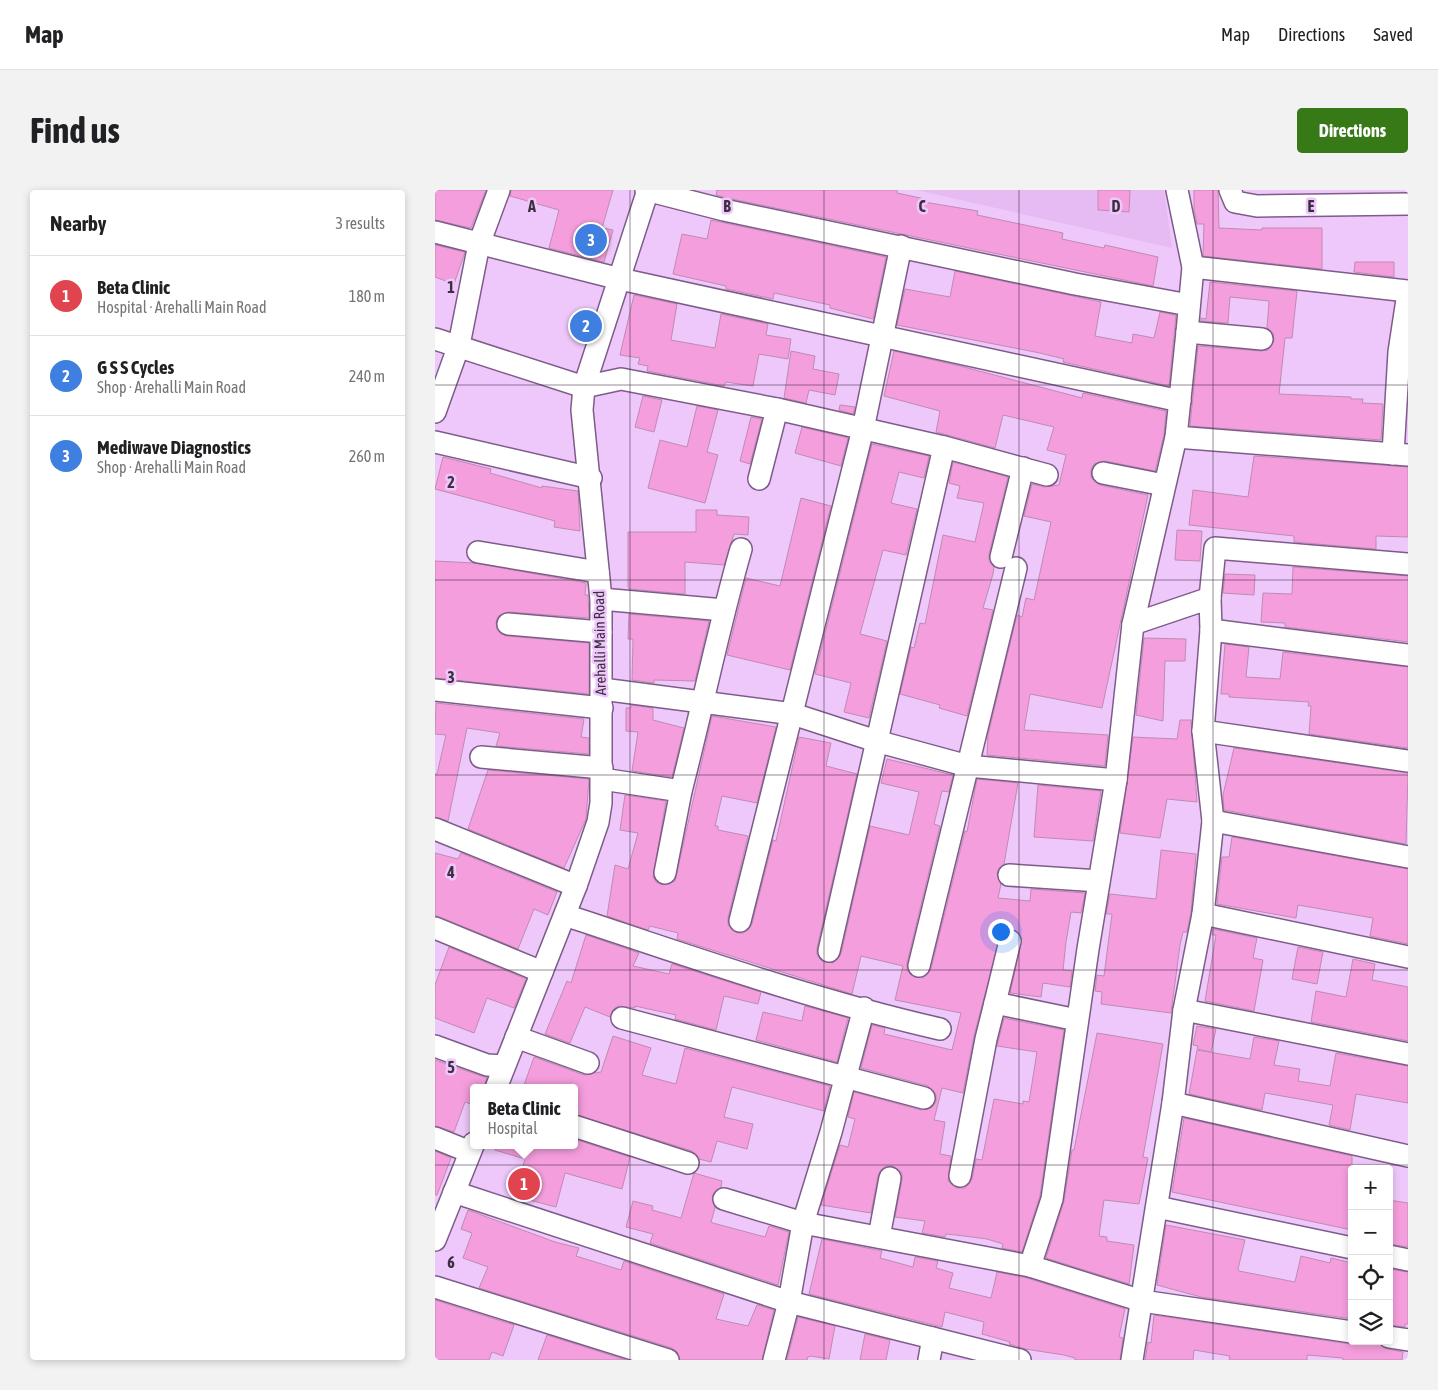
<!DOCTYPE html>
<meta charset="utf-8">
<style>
body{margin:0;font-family:"Asap Condensed",sans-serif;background:#f2f2f2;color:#202124}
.controls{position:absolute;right:15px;bottom:15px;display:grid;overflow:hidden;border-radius:5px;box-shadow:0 2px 8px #0003}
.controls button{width:45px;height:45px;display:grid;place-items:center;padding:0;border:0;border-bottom:1px solid #e0e0e0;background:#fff;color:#202124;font:25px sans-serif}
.you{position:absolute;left:565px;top:741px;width:18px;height:18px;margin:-12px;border:4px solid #fff;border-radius:50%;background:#1a73e8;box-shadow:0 0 0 8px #1a73e833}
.badge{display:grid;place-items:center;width:32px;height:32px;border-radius:50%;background:#377817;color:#fff;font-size:16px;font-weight:700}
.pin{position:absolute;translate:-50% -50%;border:2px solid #fff;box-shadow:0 1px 5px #0006}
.popup{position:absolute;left:35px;top:894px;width:108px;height:65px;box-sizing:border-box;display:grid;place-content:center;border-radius:5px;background:#fff;filter:drop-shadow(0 1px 4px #0005);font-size:16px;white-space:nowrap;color:#757577}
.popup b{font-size:19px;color:#202124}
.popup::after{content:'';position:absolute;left:50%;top:100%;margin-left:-10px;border:10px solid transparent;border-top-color:#fff}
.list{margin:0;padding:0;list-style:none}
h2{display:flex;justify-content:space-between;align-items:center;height:65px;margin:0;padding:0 20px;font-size:21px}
h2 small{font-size:16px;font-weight:400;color:#757577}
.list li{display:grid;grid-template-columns:32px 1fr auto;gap:15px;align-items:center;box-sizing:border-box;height:80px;padding:0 20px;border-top:1px solid #e0e0e0}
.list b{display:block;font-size:19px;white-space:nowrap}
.list p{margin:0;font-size:16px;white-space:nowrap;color:#757577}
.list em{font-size:16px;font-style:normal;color:#757577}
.icon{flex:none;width:28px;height:28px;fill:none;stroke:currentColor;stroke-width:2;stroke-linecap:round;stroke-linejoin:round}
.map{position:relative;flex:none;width:973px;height:1170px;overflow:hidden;border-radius:5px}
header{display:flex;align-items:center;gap:30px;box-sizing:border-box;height:70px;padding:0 25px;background:#fff;border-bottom:1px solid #e0e0e0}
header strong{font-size:24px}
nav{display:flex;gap:28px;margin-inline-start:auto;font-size:18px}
.intro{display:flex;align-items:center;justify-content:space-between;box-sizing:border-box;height:120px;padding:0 30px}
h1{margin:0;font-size:35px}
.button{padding:12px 22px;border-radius:5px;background:#377817;color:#fff;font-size:18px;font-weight:700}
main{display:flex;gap:30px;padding:0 30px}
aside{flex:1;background:#fff;border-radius:5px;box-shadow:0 2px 8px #0003}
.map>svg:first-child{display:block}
.built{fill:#e6bbf4}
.building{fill:#f59edd;stroke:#bf8bb0}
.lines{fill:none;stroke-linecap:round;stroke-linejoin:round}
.minor-casing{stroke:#7e5c89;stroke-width:24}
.minor{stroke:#fff;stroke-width:21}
.grid{fill:none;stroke:#3d2e42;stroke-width:1;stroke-opacity:0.55}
.labels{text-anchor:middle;stroke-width:5;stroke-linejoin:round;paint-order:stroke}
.street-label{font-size:15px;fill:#3d2e42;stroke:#eec8fb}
.grid-label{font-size:16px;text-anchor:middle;font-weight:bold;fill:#3d2e42;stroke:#eec8fb;stroke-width:5;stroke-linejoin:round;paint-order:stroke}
</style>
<header>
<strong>Map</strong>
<nav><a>Map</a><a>Directions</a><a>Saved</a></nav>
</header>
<div class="intro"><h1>Find us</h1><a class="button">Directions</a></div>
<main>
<aside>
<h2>Nearby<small>3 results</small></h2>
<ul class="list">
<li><span class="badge" style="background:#e0444e">1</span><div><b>Beta Clinic</b><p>Hospital · Arehalli Main Road</p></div><em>180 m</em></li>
<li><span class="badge" style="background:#3f7fe0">2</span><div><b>G S S Cycles</b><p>Shop · Arehalli Main Road</p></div><em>240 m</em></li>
<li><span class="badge" style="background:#3f7fe0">3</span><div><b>Mediwave Diagnostics</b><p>Shop · Arehalli Main Road</p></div><em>260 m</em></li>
</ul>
</aside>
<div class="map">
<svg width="973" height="1170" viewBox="0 0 973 1170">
<rect width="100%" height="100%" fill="#eec8fb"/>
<path class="built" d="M481 0H729L737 58Z"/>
<g class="building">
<path d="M0 0H51L36 38 0 30Z"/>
<path d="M76 0H178L167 38 178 40 169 72 114 58 124 20 75 6Z"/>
<path d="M282 0H462V3L490 9 489 12 543 21 542 25 628 43 627 49 669 58 670 55 723 67 718 96 292 8 281 5Z"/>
<path d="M663 0H695L694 22 663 20Z"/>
<path d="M759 0H783L784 38 827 40V38H887V79L768 66 769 34H762L759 19Z"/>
<path d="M276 30 451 67 438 129 395 118V115L339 103 338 109 291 99V96L238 84 247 44 272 49Z"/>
<path d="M0 55 30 62 19 94 0 87Z"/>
<path d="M920 72H959V87L919 82Z"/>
<path d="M520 81 666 112 660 146 697 153 698 144 719 148 725 122 741 125 734 196 628 172 629 169 605 163 462 135 470 99 515 107Z"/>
<path d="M775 92 862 101 857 148H850L844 204 916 207V209H928L927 213 948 214 946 250 755 236 763 156 826 161 833 160 839 151 838 143 832 138 834 111 795 107 793 133 766 131V128L771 129Z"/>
<path d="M199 105 242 114 236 150 280 158 286 124 333 134 331 145 356 149 353 169 324 164 318 196 291 192 289 196 212 181 213 176 203 174 205 168 185 165Z"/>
<path d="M356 161 380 166 378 179 404 184 400 205 374 200 371 213 349 208Z"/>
<path d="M459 161 525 176 647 208 648 203 731 221 729 245 720 281 670 271 659 274 656 280V287L665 295 713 305 667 518 595 504 589 540 673 545 670 576 552 565 553 545 582 425 587 427 591 408 599 410 616 332 589 326 597 294 609 297 624 295 631 265 612 260 619 237 568 225 560 258 501 242 505 221 449 206Z"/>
<path d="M208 206 227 210 219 242 200 237Z"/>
<path d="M405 215 420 217 418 224 404 220Z"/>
<path d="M262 216 283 220 272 262 283 265 270 313 213 298 225 250 252 257Z"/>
<path d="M316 227 327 229 315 274 305 271Z"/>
<path d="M367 237 413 248 406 276 360 263Z"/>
<path d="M437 254 494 266 489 288 464 282 456 313 482 319 471 365 448 360 425 444 452 451 434 528 409 522 416 493 380 484Z"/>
<path d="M819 266 973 277V347L941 346V359L859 352V346L754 335 758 300 813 307Z"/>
<path d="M8 267 56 279 55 283 107 298V296L143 301 145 341 119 337 120 331 0 299Z"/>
<path d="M518 272 573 287 554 364V371L559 377 558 384 548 418 558 420 532 526 504 518 505 515 465 504 476 457 479 458 485 433 490 434 508 345 540 352 549 313 522 308 525 296 514 293Z"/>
<path d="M366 308 396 316 355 480 292 465 311 388 345 396Z"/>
<path d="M261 320H282V325L314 327 313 345 299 344 289 375 250 372V404L194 399 193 397V342H261Z"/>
<path d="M742 340 767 341 765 371 740 370Z"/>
<path d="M0 371 39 373 151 393 150 405H153L154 428 74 422 63 426 61 433 62 440 71 446 154 453V504L0 488Z"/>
<path d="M858 377 973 386V452L850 437V433L826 432 828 403 857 404Z"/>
<path d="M790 384 820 385 819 405 788 403Z"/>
<path d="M194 424 274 431 260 491 219 490V493L197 490 198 449H193Z"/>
<path d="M709 448 751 449 750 471H730L728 531 701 525Z"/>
<path d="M790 454 814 457 811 487 845 489 848 462 973 477V558L874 544 876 516H873L874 512 794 507V504H786Z"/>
<path d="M1 513 149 529 146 547 154 548V564L61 556 65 543 32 538 13 631 0 627V584H2L11 545 0 544Z"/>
<path d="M196 515 218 518V530L249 538 237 587 197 581 203 542 191 541V518H196Z"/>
<path d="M277 526 341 537 322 613 287 606 280 636H283V640L313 646 293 728V735L302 743H309L317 734 338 650 341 651 364 547 396 553 391 576 422 584 382 758V765L386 770 398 773 406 764 435 636 474 645 484 602 446 593 452 569 518 585 514 602 507 601 499 634 505 636 472 773V780L476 785 488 788 496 779 530 641 532 642 542 589 583 593 569 674 564 678 562 684 566 694 563 708 595 711 596 699 650 703 646 723 636 722 631 752 628 780 637 781 635 797 608 793 606 807 575 803 587 748 578 739H572L566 743 539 846 528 903 507 898 499 930 510 932 505 964 516 966 513 991 522 998H530L537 989 541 969 547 970 559 909 588 914V911L594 912 602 862 562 856 569 828 629 840 605 1006 587 1062 567 1058 568 1054 552 1049 521 1045 511 1044 510 1047 487 1043 490 1031 460 1027 467 990V983L458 976H450L443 985 436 1023 386 1015 405 955 413 957 420 929 413 927 419 902 486 920 497 917 501 912V904L493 896 426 878 437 835 450 838 449 844 517 860 526 823 460 810 468 776 426 766 417 804 242 749 243 743 215 736 213 740 172 726 180 675 193 679 203 643 185 640 190 605 231 611 218 687 221 692 228 695 240 691Z"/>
<path d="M745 530H756L762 612 732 609 725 648 685 643 698 547 742 549Z"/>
<path d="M799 558 973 583 971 654 789 620 788 605Z"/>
<path d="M53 580 154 589 151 629 129 678 33 639Z"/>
<path d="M603 595 666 601 658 651 599 647Z"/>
<path d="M797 647 973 679V754L935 746 938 728 863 715 861 728 782 714 787 667H794Z"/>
<path d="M726 660 761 664 756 722 752 742H748L745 755 736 823 666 814 667 802 660 801 662 785 669 786 677 724H671L675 704 721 709Z"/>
<path d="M0 663 23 669 26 663 122 702 113 725 99 719 83 759 0 725Z"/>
<path d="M778 739 822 748 818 768 828 770 819 821 770 811 781 745H777Z"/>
<path d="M151 745 204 763 198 776 234 784 237 774 326 802 323 814 289 806 281 840 240 829 241 825 200 816V818L183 816 178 820 175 827 150 817 135 853 110 844 132 791 136 793Z"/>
<path d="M14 757 91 789 79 818 52 808 39 843 0 828V795Z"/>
<path d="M863 757 888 762 882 794 857 789Z"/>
<path d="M918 769 940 774 937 790 973 797V851L876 832 881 801 911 807Z"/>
<path d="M370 816 413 828 402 872 321 850 328 822 367 831Z"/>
<path d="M762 836 781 839 776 862 762 859 763 856 758 855Z"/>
<path d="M662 843 728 854 708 967 713 968 704 1014 669 1010 664 1046 672 1047V1051L699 1055 694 1094 611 1068 629 1011 637 960H639Z"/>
<path d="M178 846 216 858 207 885 241 894 250 858 395 896 389 921 297 897 289 927 318 934 312 959 282 951 276 972 264 969 257 961 139 924V898H88L99 867 149 885 166 882Z"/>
<path d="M819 847 844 851 839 875 865 879 863 891 895 896 901 863 973 876V913L921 904 915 940 894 935 898 915 830 903 827 920 754 904 762 860 815 869Z"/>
<path d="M0 870 52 888 49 898H39V915L30 912 19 942 0 936Z"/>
<path d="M749 928 917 966V1040L737 1002Z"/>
<path d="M139 949 195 967 187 999 130 983 121 1017 79 1006 90 969 60 960V955H139Z"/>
<path d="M0 961 16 968 2 1005H0Z"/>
<path d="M259 983 287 991 286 997 277 1006 280 1018 276 1032 278 1033 330 1047 334 1036 354 1042 343 1095 215 1053 218 1044 191 1037 198 1011 218 1016 217 1020 246 1028Z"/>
<path d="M954 1010 973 1013V1057L954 1054Z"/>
<path d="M33 1020 120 1052 144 1058 141 1066 186 1080 189 1071 289 1104 281 1129 313 1136 322 1115 339 1120 327 1170H245L242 1162 237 1158 44 1098 53 1077 28 1068 37 1043 26 1039Z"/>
<path d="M731 1035 810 1050 803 1079 804 1081 860 1092 866 1066 895 1073 896 1068 917 1073V1129L766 1107 722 1095Z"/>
<path d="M387 1049 447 1061 445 1068 478 1077 480 1067 503 1071 501 1078 518 1083 514 1098 556 1108 562 1082 592 1088 690 1119 684 1147 688 1148 685 1170H640V1168L629 1165 590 1159 574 1154 575 1152 547 1144 549 1132 510 1122 507 1137 374 1104Z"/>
<path d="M954 1079 973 1082V1134H970V1137L954 1135Z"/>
<path d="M0 1110 79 1135 68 1166 57 1162 54 1170H0Z"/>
<path d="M719 1125 915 1154 925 1151 943 1153 952 1159 968 1162 967 1170H908V1168L872 1165V1170H794L795 1166 759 1160 758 1170H710L713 1152 716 1153Z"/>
<path d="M363 1127 400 1136 394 1169 376 1166 373 1167 372 1170H352Z"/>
<path d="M430 1144 455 1150 451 1170H425Z"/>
<path d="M112 1145 191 1170H103Z"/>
</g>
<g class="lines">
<defs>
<g id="minor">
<path d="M211 0 289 20 640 94 754 115"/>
<path d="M795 0 800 12 822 16 973 14"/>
<path d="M0 42 185 89 745 211"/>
<path d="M758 77 973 101"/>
<path d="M752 142 827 149"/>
<path d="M0 149 149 197 186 189 342 219 509 257 612 285"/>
<path d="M0 222 24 155 44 54 64 0"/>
<path d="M741 247 973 265"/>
<path d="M0 252 156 288"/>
<path d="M958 264 964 162 973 103"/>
<path d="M668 283 729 295"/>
<path d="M324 289 342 219"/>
<path d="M43 362 163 382"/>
<path d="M566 367 588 278"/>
<path d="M775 408 780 358 973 374"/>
<path d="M166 409 289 420"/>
<path d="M73 434 166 442"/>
<path d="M776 440 973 465"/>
<path d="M167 499 358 524 441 551 533 576 681 590"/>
<path d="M0 500 167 518"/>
<path d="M768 541 973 571"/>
<path d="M46 567 167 578"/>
<path d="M167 589 246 601C267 520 283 439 306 359"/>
<path d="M778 631 973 667"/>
<path d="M0 639 141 696"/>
<path d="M230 683 246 601"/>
<path d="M574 685 664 691"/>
<path d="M768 724 973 767"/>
<path d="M130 725C254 766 378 810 505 839"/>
<path d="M305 731 428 239 466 56"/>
<path d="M0 738 107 782"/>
<path d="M575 751 560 813 642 830"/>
<path d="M394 761 509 257"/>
<path d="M484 776 581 378"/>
<path d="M749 820 973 864"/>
<path d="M187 828 489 908"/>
<path d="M81 847 153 873"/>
<path d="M0 856 52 875 69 876"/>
<path d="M61 898 141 696 163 632 166 613V409L147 220 149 197 213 0"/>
<path d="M738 913 973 966"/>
<path d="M139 936 253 973"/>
<path d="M0 948 35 962"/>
<path d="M525 986 551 849 560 813"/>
<path d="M19 1002 354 1112 585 1170"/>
<path d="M289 1009 368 1033 595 1076 707 1111 917 1142"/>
<path d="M722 1017 917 1058"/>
<path d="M444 1047 455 988"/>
<path d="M0 1050 39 953"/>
<path d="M954 1066 973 1070"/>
<path d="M595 1076 617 1009 653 759 681 590 698 434"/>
<path d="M0 1097 233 1170"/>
<path d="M954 1147 973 1150"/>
<path d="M339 1170 354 1112 368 1033 396 942 429 818"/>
<path d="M494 1170 498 1148"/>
<path d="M697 1170 738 913 749 820 768 724 778 631 768 541 776 440 775 408 698 434 741 247 752 142 758 77 742 0"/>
</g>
</defs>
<use href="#minor" class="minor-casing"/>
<use href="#minor" class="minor"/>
</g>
<path class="grid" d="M195 0V1170M389 0V1170M584 0V1170M778 0V1170M0 195H973M0 390H973M0 585H973M0 780H973M0 975H973"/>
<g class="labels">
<g class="street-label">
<text transform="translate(165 453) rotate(-91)" y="5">Arehalli Main Road</text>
</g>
</g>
<g class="grid-label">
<text x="97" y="22">A</text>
<text x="292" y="22">B</text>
<text x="487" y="22">C</text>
<text x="681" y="22">D</text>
<text x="876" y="22">E</text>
<text x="16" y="103">1</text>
<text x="16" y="298">2</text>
<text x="16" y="493">3</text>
<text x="16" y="688">4</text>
<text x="16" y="883">5</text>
<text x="16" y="1078">6</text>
</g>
</svg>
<div class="controls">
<button>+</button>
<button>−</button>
<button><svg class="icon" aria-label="locate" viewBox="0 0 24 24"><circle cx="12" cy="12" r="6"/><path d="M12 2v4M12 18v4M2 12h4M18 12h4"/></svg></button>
<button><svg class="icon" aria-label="layers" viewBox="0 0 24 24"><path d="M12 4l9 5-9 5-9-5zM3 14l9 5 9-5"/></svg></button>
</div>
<div class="you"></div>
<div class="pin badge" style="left:89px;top:994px;background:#e0444e">1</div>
<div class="popup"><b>Beta Clinic</b>Hospital</div>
<div class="pin badge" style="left:151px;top:136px;background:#3f7fe0">2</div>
<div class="pin badge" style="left:156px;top:50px;background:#3f7fe0">3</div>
</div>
</main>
